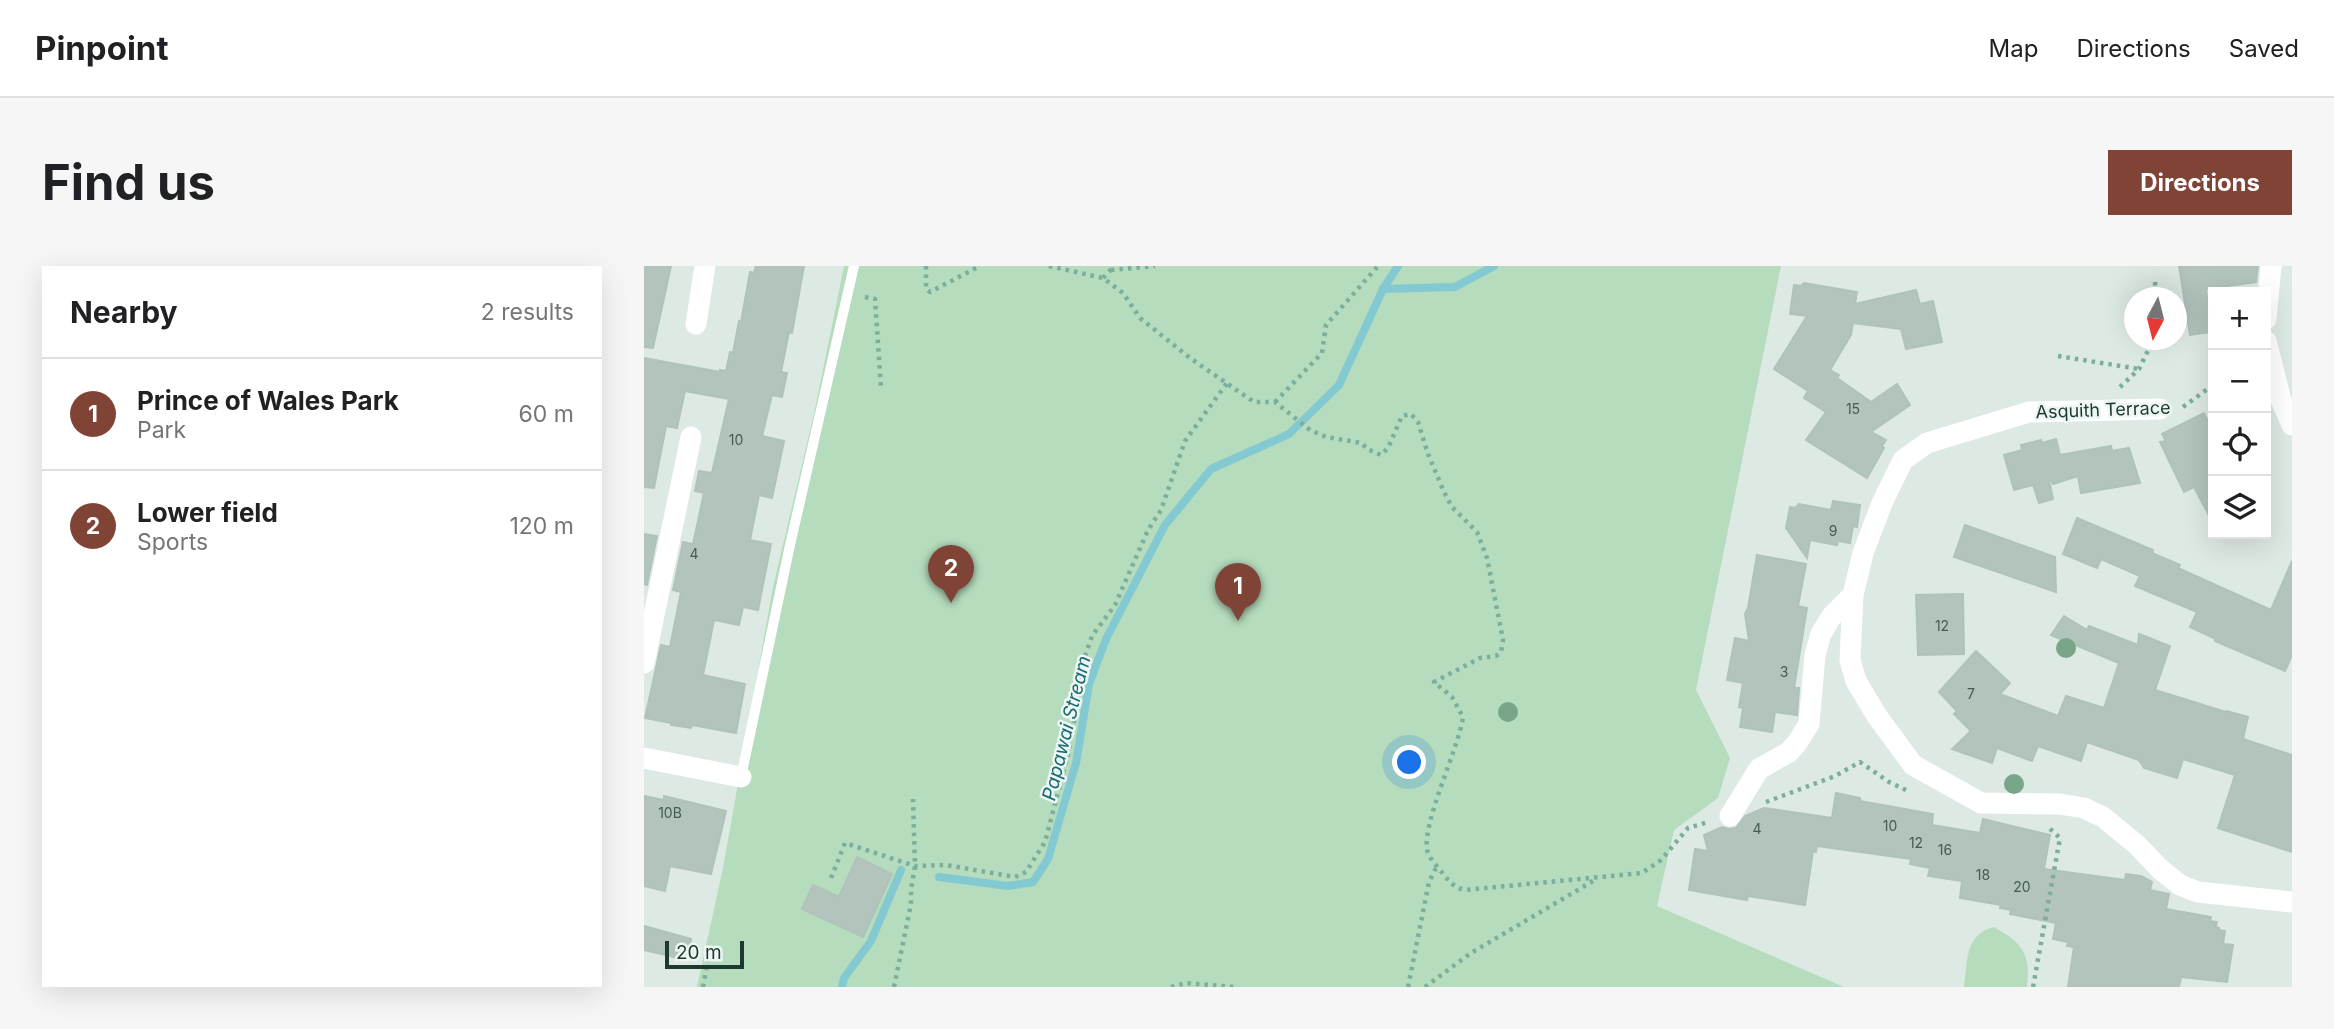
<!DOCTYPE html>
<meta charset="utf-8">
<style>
body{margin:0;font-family:Inter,sans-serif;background:#f6f6f6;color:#202124}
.controls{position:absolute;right:21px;top:21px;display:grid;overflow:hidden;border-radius:0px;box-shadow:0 7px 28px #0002}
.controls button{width:63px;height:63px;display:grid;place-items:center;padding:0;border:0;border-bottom:2px solid #e0e0e0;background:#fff;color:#202124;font:35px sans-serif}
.compass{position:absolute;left:1480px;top:21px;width:63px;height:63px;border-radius:50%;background:#fff;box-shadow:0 7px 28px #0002;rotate:187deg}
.scale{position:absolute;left:21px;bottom:18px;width:79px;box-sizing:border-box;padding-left:7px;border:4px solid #1e3930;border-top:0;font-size:19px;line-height:24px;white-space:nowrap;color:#1e3930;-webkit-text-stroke:5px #edf6f1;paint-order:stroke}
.you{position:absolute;left:766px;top:497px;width:24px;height:24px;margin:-18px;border:5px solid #fff;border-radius:50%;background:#1a73e8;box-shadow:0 0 0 10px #1a73e833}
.badge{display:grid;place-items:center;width:46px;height:46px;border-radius:50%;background:#804437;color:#fff;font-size:23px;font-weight:700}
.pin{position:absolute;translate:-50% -58px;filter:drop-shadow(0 2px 4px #0008)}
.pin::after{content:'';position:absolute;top:37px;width:24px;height:21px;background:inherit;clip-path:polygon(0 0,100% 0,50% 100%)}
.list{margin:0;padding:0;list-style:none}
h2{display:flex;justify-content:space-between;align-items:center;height:91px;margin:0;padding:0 28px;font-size:30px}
h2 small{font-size:23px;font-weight:400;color:#757577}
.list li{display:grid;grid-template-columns:46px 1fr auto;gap:21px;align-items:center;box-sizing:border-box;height:112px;padding:0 28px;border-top:2px solid #e0e0e0}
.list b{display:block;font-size:26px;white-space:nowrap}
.list p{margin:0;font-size:23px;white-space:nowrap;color:#757577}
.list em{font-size:23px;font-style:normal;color:#757577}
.icon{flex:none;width:38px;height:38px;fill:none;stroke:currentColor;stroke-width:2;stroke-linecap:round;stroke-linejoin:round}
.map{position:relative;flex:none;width:1648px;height:721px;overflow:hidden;border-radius:0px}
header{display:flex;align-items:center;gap:42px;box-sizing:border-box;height:98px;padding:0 35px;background:#fff;border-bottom:2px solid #e0e0e0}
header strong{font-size:33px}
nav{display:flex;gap:38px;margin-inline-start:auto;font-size:24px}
.intro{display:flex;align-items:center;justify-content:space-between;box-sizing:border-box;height:168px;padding:0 42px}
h1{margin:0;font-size:49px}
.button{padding:18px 32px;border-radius:0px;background:#804437;color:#fff;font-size:24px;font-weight:700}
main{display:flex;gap:42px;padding:0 42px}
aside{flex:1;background:#fff;border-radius:0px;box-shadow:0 7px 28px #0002}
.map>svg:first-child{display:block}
.green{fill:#b5dcbd}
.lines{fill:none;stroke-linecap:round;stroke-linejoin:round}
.stream{stroke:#82c9d1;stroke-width:8}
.building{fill:#b2c4bc;stroke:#afc3ba;stroke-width:2}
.path{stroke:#7cae9c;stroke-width:4.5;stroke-dasharray:3.5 5;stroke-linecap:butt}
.service{stroke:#fff;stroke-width:10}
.minor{stroke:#fff;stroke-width:21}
.tree{fill:#79a689}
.labels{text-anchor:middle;stroke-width:5;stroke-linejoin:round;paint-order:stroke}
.number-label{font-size:14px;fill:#435c53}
.street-label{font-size:18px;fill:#1e3930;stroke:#edf6f1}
.water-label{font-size:19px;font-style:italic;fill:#186b75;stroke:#edf6f1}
</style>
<header>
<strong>Pinpoint</strong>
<nav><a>Map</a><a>Directions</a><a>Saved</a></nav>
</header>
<div class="intro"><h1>Find us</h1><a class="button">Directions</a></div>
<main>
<aside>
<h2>Nearby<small>2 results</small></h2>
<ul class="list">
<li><span class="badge">1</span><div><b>Prince of Wales Park</b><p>Park</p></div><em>60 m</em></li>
<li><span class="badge">2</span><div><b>Lower field</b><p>Sports</p></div><em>120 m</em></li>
</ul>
</aside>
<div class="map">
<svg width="1648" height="721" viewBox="0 0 1648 721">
<rect width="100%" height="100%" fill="#dde9e3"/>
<g class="green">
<path d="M200 0H1137L1052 424 1086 492 1074 532 1030 564 1013 640 1200 721H53L79 602 129 321 170 148Z"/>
<path d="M1350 661C1378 677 1387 687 1383 721H1320C1324 695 1320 669 1350 661Z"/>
</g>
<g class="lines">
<g class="stream">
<path d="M739 23 811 21 850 0"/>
<path d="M295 611 364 620 389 616 404 593 432 497 445 418 462 373 521 259 567 203 645 168 695 119 739 23 754 0"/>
<path d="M198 721 200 712 227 675 257 604"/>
</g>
</g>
<g class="building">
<path d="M0 0H27L9 82 0 81Z"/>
<path d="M112 0H160L148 67 145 66 137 106 143 107 138 131 128 129 118 170 140 175 128 232 115 229 106 274 127 278 114 344 99 341 95 359 70 354 59 409 101 418 92 467 48 459 47 462 27 459V457L1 452 17 379 26 381 37 326 29 324 39 276 49 278 60 227 51 225 55 205 68 207 85 133 41 125 33 162 22 160 10 222 0 221V92L76 106V104L82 105 86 86 89 87 95 55 97 56 106 6 110 7Z"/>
<path d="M1535 0H1614L1612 16 1562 23 1568 66 1546 69Z"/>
<path d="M1160 17 1213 26 1211 38 1272 24 1276 38 1289 35 1298 76 1262 83 1257 63 1209 57 1207 69 1186 104 1195 109 1193 112 1227 136 1253 118 1266 139 1227 166 1242 174 1238 180 1240 182 1223 212 1162 174 1182 146 1160 132 1164 125 1130 103 1163 50 1146 48 1150 19 1157 20Z"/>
<path d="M1560 147 1569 166V257L1550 221 1540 226 1516 176 1522 175 1518 168Z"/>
<path d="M1412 173 1416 189 1467 180 1468 185 1485 182 1496 217 1437 227 1434 210 1409 218 1407 214H1405L1409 233 1395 237 1389 219 1370 224 1360 189 1378 184 1377 179 1397 174 1398 177Z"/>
<path d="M1189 235 1216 239 1213 261 1209 260 1206 277 1194 275 1193 279 1166 274 1163 292 1142 262 1146 241 1151 242 1155 238 1187 244Z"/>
<path d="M1433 252 1509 284 1508 287 1536 299 1534 302 1627 344 1648 295V389L1641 405 1571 375 1572 373 1546 361 1553 346 1491 320 1496 310 1457 293 1453 302 1419 288Z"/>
<path d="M1321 259 1411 291 1412 326 1310 291Z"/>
<path d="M0 268 13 270 3 319 0 318Z"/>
<path d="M1113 289 1162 298 1154 340 1163 342 1150 422H1155L1153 449 1131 446 1128 466 1096 461 1099 442 1095 441 1099 417 1083 414 1091 372 1105 375 1101 348 1104 342Z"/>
<path d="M1319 328 1320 388 1274 389 1272 329Z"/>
<path d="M1420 350 1443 364 1445 360 1494 379 1495 368 1526 380 1511 424 1582 446 1583 445 1604 451 1599 473 1648 489V586L1574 562 1591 509 1539 493 1533 512 1500 502 1495 494 1443 476 1437 495 1394 480 1388 495 1353 482 1348 497 1308 483 1327 465 1310 448 1313 445 1295 426 1332 385 1366 417 1356 428 1414 450 1422 430 1460 442 1475 397 1407 369Z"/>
<path d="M1192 527 1216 532V535L1289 548 1288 559 1336 567 1339 553 1406 569 1400 603 1481 614 1482 608 1497 610 1508 616 1506 624 1525 628 1522 643 1567 651 1566 655 1573 656 1572 661 1575 662V664L1581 665 1579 678 1589 679 1583 716 1537 711 1535 721H1424L1430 681 1423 680 1424 676 1409 673 1412 657 1366 648 1367 644 1356 642 1357 639 1316 632 1318 615 1284 610 1286 602 1266 598 1267 593 1173 580 1172 586 1169 585 1161 639 1104 630 1103 634 1045 624 1051 583 1064 585 1060 569 1078 561 1085 563 1092 562 1101 550 1120 542 1188 552Z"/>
<path d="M0 530 20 534V530L82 545 67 608 26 600 21 625 0 620Z"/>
<path d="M213 591 248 608 219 671 158 643 169 619 195 631Z"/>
<path d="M0 660 47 673 43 694 0 684Z"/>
</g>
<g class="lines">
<g class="path">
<path d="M282 0V23L286 26 336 0"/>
<path d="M405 0 459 12 479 27 496 52 546 92 610 136H631L666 164 682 171 718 177 723 183 737 189 744 182 758 150 767 148 774 156 784 188 800 226 808 241 833 266 843 292 859 374 857 386 852 390 836 392 790 416 808 431 819 451C815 482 775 563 784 587 787 595 795 602 800 609 807 617 811 622 821 624L998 607 1017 594 1044 562 1064 556"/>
<path d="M467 4 511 0"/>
<path d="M459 12 470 0"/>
<path d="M1511 16 1512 32"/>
<path d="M221 31 231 33 237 122"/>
<path d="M1414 90 1495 103"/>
<path d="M1476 121 1495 103 1509 74"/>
<path d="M631 136 678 87 682 59 734 0"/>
<path d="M1539 141 1569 119"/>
<path d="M1122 536 1191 510 1216 496 1245 516 1264 525"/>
<path d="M187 612 201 577 271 600 302 599 371 611 382 606 401 576 425 485 441 390 448 370 471 339 504 264 517 244 541 175 583 117"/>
<path d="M59 721 65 688"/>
<path d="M250 721 267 638V624L271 600 269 533"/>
<path d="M527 721 542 717 590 721"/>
<path d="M764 721 785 616 793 600"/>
<path d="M781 721 827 687 949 615"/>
<path d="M1389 721 1416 572 1404 561"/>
</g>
<path class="service" d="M97 511 146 279 210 0"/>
<g class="minor">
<path d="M1622 53 1627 0"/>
<path d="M52 58 61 0"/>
<path d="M1622 75 1637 134 1648 159"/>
<path d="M1209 329 1206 394 1212 415 1233 450 1269 499 1337 537 1415 538 1440 542 1459 551 1493 579 1516 603 1536 619 1554 626 1648 636"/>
<path d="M0 397 47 171"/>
<path d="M0 492 97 511"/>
<path d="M1086 550 1115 503 1145 486 1153 477 1165 458 1171 389 1177 368 1187 351 1209 329 1219 287 1238 237 1259 194 1283 177 1385 146 1516 143"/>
</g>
</g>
<g class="tree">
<circle cx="1422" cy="382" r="10"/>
<circle cx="864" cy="446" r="10"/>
<circle cx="1370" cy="518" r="10"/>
</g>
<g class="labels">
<g class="number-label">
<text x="1209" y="148">15</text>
<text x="92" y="179">10</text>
<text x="1189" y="270">9</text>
<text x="50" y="293">4</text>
<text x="1298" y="365">12</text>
<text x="1140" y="411">3</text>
<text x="1327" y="433">7</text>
<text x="26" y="552">10B</text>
<text x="1246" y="565">10</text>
<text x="1113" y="568">4</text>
<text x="1272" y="582">12</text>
<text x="1301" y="589">16</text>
<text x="1339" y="614">18</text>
<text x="1378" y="626">20</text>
</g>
<g class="street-label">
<text transform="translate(1459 144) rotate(-2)" y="6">Asquith Terrace</text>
</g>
<g class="water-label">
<text transform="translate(422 462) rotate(-76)" y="7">Papawai Stream</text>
</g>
</g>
</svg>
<div class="controls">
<button>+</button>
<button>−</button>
<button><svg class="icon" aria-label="locate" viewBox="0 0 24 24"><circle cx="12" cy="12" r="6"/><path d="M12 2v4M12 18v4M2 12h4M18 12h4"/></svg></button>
<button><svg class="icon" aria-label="layers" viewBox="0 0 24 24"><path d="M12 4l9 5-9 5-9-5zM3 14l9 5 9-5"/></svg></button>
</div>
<svg class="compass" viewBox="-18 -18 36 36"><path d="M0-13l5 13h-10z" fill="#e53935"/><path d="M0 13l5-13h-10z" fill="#757577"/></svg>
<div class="scale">20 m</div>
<div class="you"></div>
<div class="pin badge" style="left:594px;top:355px">1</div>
<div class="pin badge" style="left:307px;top:337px">2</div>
</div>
</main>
